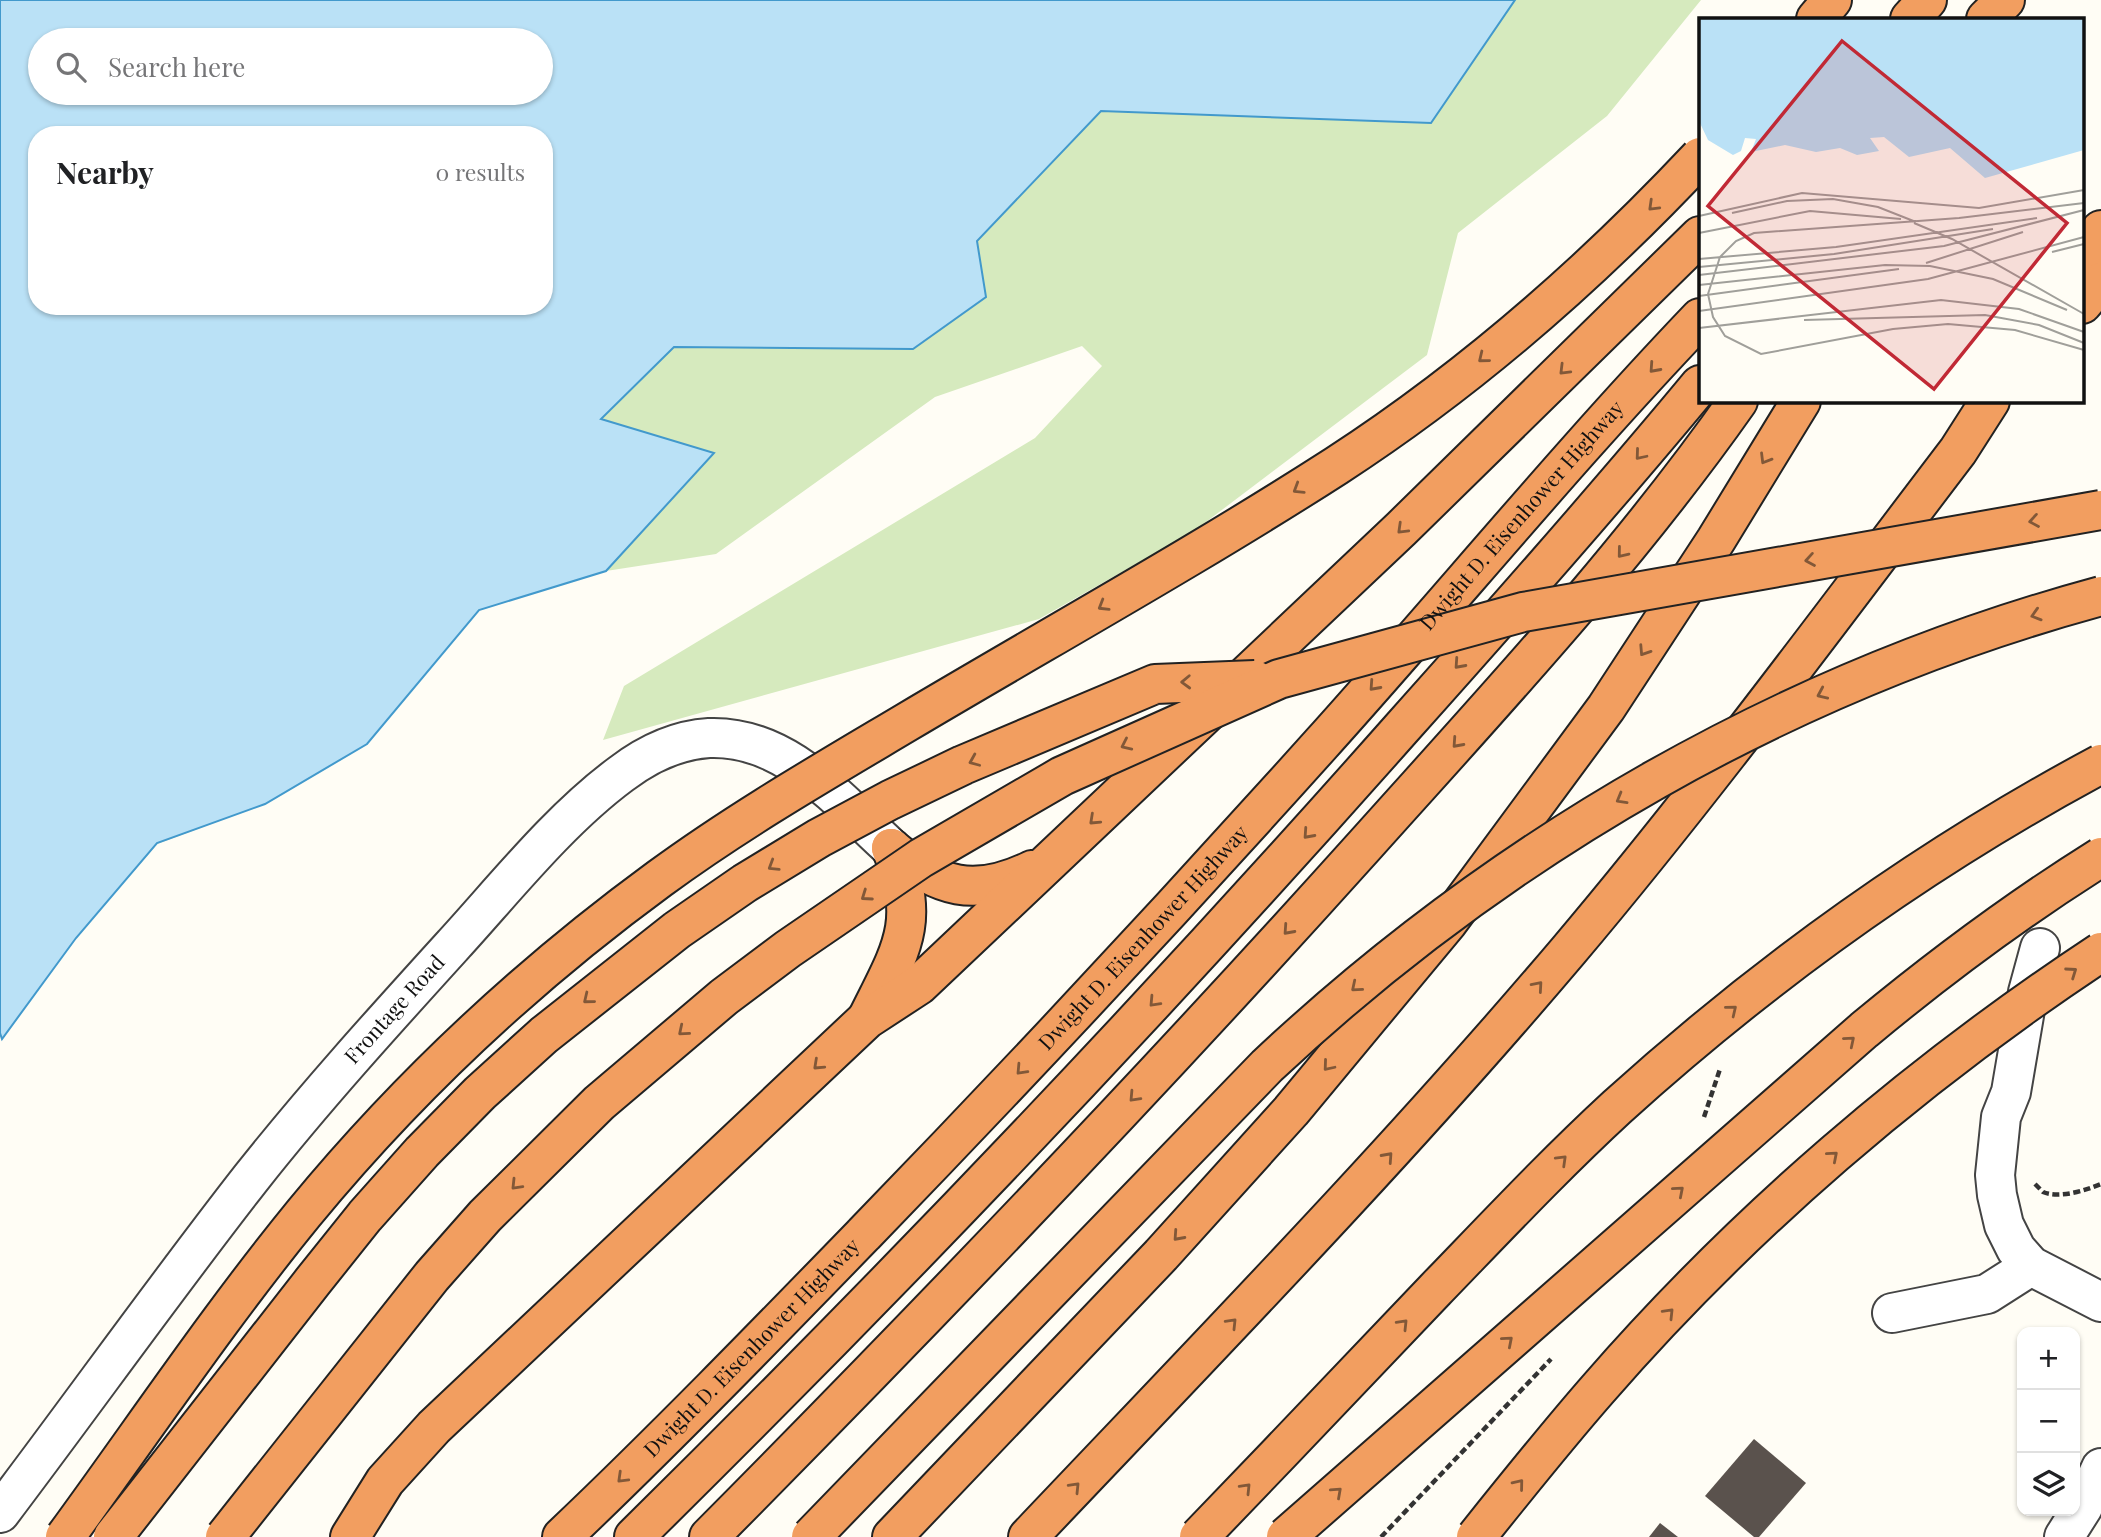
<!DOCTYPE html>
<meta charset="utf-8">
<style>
body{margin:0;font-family:"Playfair Display",serif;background:#f2f2f2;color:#202124}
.controls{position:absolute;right:21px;bottom:21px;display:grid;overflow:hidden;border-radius:14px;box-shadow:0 2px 5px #0004}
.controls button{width:63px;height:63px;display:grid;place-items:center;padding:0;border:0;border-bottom:2px solid #e0e0e0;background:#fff;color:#202124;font:35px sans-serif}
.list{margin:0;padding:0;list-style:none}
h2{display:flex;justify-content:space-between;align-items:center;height:91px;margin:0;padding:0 28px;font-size:30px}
h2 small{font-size:23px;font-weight:400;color:#757577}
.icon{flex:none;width:38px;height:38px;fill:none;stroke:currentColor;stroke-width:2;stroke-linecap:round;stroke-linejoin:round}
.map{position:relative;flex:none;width:2101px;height:1537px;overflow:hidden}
.search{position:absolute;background:#fff;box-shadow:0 2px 5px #0004;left:28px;top:28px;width:525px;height:77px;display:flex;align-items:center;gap:18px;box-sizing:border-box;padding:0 24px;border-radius:38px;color:#757577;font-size:26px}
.panel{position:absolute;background:#fff;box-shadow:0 2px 5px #0004;left:28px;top:126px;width:525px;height:189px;border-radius:28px}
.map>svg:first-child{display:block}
.green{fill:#d6eabe;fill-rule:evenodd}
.water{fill:#bae1f6;stroke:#4299cc;stroke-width:2;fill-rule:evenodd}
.building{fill:#5a524d}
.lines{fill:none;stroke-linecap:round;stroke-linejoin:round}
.minor-casing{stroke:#444;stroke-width:42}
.highway-casing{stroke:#222;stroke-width:42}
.path{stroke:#333;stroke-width:4.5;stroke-dasharray:7 3.5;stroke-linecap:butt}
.minor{stroke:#fff;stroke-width:38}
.highway{stroke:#f29e60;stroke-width:38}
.highway-bridge-casing{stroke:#222;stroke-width:42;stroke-linecap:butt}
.highway-bridge{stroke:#f29e60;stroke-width:38}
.oneway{stroke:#825838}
.labels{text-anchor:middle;stroke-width:7;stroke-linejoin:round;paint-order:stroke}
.street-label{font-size:21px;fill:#111;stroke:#fff}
.inset-road{fill:none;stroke:#a09f9a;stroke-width:2}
.view{fill:#c12935;fill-opacity:0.15;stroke:#c12935;stroke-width:3.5}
.inset-edge{fill:none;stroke:#111;stroke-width:3.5}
</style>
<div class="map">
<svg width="2101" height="1537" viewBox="0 0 2101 1537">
<rect width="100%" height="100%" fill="#fffdf5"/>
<path class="green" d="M0 0H1701L1607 116 1458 233 1427 355 1194 531 1039 619 603 740 624 686 1035 438 1102 366 1082 346 935 397 716 554 606 571 479 610 367 744 265 804 157 844 76 938 2 1039 0 1033ZM40 40H541V93H40ZM37 135H544V306H37Z"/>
<path class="water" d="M0 0H1515L1431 123 1101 111 977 241 986 297 913 349 674 347 601 419 714 453 606 571 479 610 367 744 265 804 157 843 76 938 2 1039 0 1033ZM40 40H541V93H40ZM37 135H544V306H37Z"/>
<g class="building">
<path d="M1754 1439 1806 1483 1759 1537H1754L1705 1496Z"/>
<path d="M1660 1523 1678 1537H1649Z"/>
</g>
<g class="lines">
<defs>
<g id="minor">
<path d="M2040 948 2028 992 2011 1092 2001 1117 1995 1175 1997 1195 2004 1225 2016 1249 2031 1266 2101 1302"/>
<path d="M1892 1313 1987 1294 2031 1266"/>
<path id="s1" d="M0 1513C84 1402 165 1288 251 1178 315 1097 385 1020 454 944 506 887 559 820 621 774 646 755 677 740 709 738 786 735 839 801 891 848"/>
<path d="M2064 1537 2083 1507 2101 1468"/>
</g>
<g id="highway">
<path d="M1816 19 1832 0"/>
<path d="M1910 19 1927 0"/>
<path d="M1986 19 2005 0"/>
<path d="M2082 259 2101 230"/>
<path d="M2082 304 2101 282"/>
<path d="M891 848C938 888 975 898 1032 870"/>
<path d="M868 1017C900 952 923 921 891 848"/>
<path d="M350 1537 385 1481 434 1427 867 1019 919 985 1401 529 1700 236"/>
<path id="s2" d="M562 1537C665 1439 764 1337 864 1234 1019 1074 1172 910 1321 744 1448 603 1569 455 1700 318"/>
<path d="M634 1537C898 1277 1154 1008 1400 730 1502 616 1603 502 1700 385"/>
<path d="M709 1537C933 1311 1154 1080 1366 844 1495 700 1627 559 1738 401"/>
<path d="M892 1537 1161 1255 1291 1111 1448 922 1606 708 1716 540 1801 401"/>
<path d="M1028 1537C1211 1344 1397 1153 1569 950 1705 789 1830 619 1958 451L1990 401"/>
</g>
</defs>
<use href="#minor" class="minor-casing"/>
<use href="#highway" class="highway-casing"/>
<g class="path">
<path d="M1704 1117 1720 1069"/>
<path d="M2035 1184C2036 1185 2042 1191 2043 1192 2059 1199 2087 1190 2101 1184"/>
<path d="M1381 1537 1551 1359"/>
</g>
<use href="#minor" class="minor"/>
<use href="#highway" class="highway"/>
<defs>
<g id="highway-bridge">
<path d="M65 1537C144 1429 219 1317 304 1213 407 1088 528 975 659 879 738 821 823 772 907 722 1050 637 1196 556 1336 466 1470 379 1591 273 1700 157"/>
<path d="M113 1537 313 1281 365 1216 422 1152 480 1093 544 1035 677 930 745 883 819 838 890 800 963 765 1155 684 1255 680"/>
<path d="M225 1537 432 1276 485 1216 599 1103 724 997 788 949 921 858 1062 776 1279 679 1523 612 2101 510"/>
<path d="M811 1537 1267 1066C1504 844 1788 681 2101 596"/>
<path d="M1199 1537C1278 1455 1357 1372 1435 1290 1495 1228 1554 1165 1617 1107 1764 974 1927 857 2101 764"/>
<path d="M1286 1537 1864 1030C1940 967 2018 909 2101 857"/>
<path d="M1476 1537C1516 1487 1556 1437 1598 1389 1743 1222 1916 1074 2101 952"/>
</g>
</defs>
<use href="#highway-bridge" class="highway-bridge-casing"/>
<use href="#highway-bridge" class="highway-bridge"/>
</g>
<defs><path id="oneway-chevron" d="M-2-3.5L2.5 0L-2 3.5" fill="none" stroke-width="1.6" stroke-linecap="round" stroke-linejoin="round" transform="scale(1.75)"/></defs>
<g class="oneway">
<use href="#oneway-chevron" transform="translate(1653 206) rotate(136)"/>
<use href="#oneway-chevron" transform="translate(1483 358) rotate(141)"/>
<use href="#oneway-chevron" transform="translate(1654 368) rotate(132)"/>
<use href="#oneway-chevron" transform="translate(1564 370) rotate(135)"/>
<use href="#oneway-chevron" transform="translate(1640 455) rotate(130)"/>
<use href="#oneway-chevron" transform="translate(1765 459) rotate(121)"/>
<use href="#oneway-chevron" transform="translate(1298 489) rotate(148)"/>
<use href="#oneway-chevron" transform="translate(2034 521) rotate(170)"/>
<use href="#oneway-chevron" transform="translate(1402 529) rotate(136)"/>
<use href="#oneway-chevron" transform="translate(1622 553) rotate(129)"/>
<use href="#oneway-chevron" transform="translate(1810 560) rotate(170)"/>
<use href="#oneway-chevron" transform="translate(1103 606) rotate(149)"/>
<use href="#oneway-chevron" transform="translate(2036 615) rotate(163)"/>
<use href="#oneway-chevron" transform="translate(1644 651) rotate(123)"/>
<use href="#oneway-chevron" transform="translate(1459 664) rotate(132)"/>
<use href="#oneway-chevron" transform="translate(1186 682) rotate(178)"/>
<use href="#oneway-chevron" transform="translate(1374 686) rotate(132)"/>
<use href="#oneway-chevron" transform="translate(1822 694) rotate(156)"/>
<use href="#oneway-chevron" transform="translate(1457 743) rotate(132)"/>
<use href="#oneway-chevron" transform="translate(1126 745) rotate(155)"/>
<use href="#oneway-chevron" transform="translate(974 761) rotate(157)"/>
<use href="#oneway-chevron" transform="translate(1621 799) rotate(150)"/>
<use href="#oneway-chevron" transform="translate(1094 820) rotate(137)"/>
<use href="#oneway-chevron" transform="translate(1308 834) rotate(132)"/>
<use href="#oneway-chevron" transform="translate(773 866) rotate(148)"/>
<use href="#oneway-chevron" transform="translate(866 896) rotate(145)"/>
<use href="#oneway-chevron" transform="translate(1288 930) rotate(132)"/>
<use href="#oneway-chevron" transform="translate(2072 972) rotate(-35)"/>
<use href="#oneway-chevron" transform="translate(1538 986) rotate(-49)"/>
<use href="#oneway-chevron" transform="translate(1356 987) rotate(140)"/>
<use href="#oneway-chevron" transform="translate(588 999) rotate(141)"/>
<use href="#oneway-chevron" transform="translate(1154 1002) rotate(133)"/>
<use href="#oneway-chevron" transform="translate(1732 1010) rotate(-39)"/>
<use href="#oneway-chevron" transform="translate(683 1031) rotate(140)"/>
<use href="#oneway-chevron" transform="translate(1850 1041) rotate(-40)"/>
<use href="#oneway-chevron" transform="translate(818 1065) rotate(137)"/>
<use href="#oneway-chevron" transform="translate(1328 1066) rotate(130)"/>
<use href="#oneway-chevron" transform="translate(1021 1070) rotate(133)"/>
<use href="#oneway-chevron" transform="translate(1134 1097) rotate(133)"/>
<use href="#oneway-chevron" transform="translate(1833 1156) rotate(-41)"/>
<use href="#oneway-chevron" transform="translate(1388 1157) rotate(-48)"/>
<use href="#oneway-chevron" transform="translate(1562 1160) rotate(-44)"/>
<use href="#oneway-chevron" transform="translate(516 1185) rotate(134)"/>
<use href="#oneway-chevron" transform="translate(1679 1191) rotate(-41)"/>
<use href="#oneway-chevron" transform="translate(1178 1236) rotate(132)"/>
<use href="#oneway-chevron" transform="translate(1669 1313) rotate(-46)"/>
<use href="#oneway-chevron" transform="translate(1232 1323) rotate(-46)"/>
<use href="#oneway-chevron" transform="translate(1403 1324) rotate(-46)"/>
<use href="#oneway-chevron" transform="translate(1508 1341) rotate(-41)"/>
<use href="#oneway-chevron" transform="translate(622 1478) rotate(136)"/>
<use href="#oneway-chevron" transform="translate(1519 1484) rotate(-51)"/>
<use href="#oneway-chevron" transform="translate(1075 1487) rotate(-46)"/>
<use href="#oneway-chevron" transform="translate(1246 1488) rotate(-46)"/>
<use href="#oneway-chevron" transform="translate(1337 1492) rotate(-42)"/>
</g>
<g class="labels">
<g class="street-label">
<text dy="7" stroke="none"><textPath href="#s2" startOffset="1402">Dwight D. Eisenhower Highway</textPath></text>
<text dy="7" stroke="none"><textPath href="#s2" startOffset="835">Dwight D. Eisenhower Highway</textPath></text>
<text dy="7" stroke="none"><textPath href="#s1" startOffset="640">Frontage Road</textPath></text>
<text dy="7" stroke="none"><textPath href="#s2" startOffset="268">Dwight D. Eisenhower Highway</textPath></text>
</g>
</g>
<g transform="translate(1699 18)">
<rect width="385" height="385" fill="#fffdf5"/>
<path d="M0 1H385V132L286 160 251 130 210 139 185 119 171 120 180 133 158 137 141 130 117 134 86 127 52 134 57 121 46 120 42 133 34 137 9 122 0 103Z" fill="#bae1f6"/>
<path class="inset-road" d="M385 185 260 200 55 215 37 223 21 239 9 276 14 299 26 318 62 336 194 311 249 306 316 312 385 332M33 195 88 183 134 181 179 189 217 204M0 198 103 175 280 190 385 172M215 205 253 221 385 296M0 215 111 193 202 201M353 234 385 226M0 241 137 229 338 200M227 245 324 214M0 249 135 236 294 211M0 257 245 228 385 192M0 267 186 247 231 248 294 261 368 292M0 278 200 251M0 293 229 261 385 219M105 302 286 297 340 307 385 325M0 310 242 282 320 291 385 314"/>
<path class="view" d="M143 23 368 205 235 371 9 188Z"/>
<rect width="385" height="385" class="inset-edge"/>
</g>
</svg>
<div class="controls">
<button>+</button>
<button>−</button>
<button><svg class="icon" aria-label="layers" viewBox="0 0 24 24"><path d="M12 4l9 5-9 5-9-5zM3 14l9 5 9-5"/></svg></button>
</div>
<div class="search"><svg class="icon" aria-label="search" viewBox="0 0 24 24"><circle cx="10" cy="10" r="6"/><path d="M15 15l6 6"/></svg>Search here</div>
<section class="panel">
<h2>Nearby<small>0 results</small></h2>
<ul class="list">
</ul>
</section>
</div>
